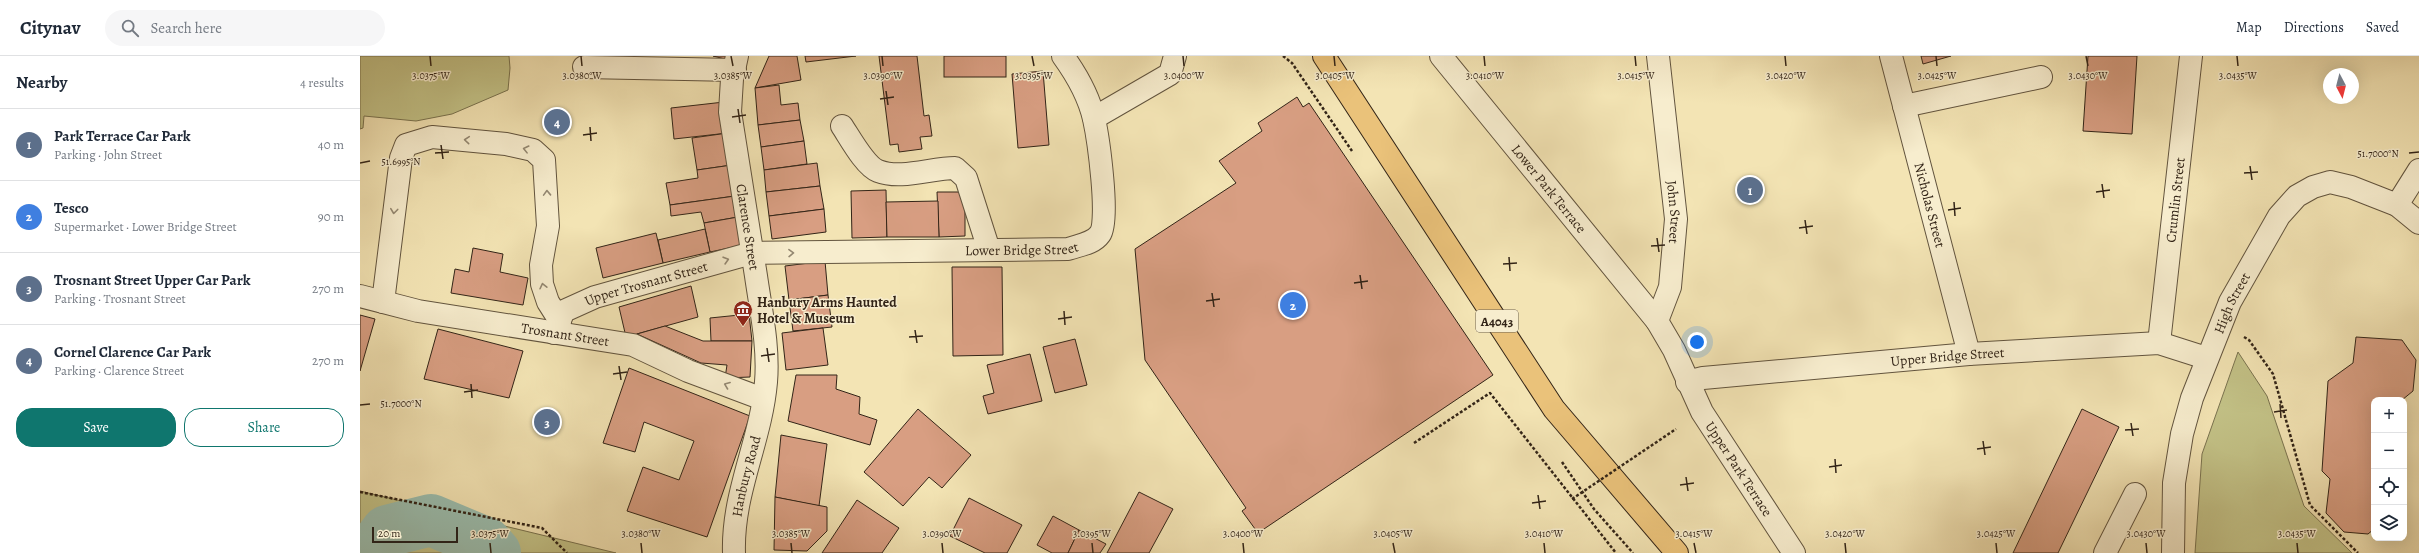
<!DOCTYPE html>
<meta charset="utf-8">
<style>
body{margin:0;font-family:Alegreya,serif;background:#f6f6f7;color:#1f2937}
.controls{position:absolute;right:12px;bottom:12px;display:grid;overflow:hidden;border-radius:8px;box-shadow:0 4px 16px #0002}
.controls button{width:36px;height:36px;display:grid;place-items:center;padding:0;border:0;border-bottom:1px solid #e0e1e3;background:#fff;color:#1f2937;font:20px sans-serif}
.compass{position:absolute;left:1963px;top:12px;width:36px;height:36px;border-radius:50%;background:#fff;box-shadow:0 4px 16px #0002;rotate:173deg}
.scale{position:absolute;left:12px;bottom:10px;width:86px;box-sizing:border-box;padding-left:4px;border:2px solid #322417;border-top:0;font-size:11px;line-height:14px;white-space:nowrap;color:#322417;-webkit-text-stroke:3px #f7edce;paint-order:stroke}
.you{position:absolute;left:1337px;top:286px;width:14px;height:14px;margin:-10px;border:3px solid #fff;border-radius:50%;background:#1a73e8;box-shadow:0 0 0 6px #1a73e833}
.badge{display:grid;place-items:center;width:26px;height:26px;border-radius:50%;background:#0f766e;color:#fff;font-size:13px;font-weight:700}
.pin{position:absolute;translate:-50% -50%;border:2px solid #fff;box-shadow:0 1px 4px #0006}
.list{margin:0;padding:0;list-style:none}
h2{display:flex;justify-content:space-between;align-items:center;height:52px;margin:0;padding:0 16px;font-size:17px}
h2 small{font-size:13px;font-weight:400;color:#747a83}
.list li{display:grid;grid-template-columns:26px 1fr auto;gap:12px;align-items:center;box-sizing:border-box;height:72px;padding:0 16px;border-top:1px solid #e0e1e3}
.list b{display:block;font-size:15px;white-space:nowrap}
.list p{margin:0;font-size:13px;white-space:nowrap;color:#747a83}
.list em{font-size:13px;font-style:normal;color:#747a83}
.actions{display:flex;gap:8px;padding:12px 16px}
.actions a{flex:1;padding:9px 0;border:1px solid #0f766e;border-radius:16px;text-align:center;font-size:14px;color:#0f766e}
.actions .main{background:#0f766e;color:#fff}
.icon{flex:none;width:22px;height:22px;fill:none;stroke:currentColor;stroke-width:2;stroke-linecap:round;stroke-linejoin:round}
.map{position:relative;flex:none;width:2059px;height:497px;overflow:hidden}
header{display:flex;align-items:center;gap:24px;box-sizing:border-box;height:56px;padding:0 20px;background:#fff;border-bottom:1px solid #e0e1e3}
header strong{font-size:19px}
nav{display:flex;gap:22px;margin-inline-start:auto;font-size:14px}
.search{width:280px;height:36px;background:#f6f6f7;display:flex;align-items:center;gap:10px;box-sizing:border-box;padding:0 14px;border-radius:22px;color:#747a83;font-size:15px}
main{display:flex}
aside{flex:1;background:#fff}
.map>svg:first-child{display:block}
.green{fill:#c3c287;stroke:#7a734f}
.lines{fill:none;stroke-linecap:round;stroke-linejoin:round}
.river{stroke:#9bbeaf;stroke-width:52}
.building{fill:#d89e82;stroke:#322417}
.minor-casing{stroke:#62543e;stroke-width:24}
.major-casing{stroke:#322417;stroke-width:24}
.path{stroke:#322417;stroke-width:2.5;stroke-dasharray:3 2;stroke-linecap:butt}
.minor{stroke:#f7edce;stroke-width:22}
.major{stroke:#eac27a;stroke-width:22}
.path-bridge{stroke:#322417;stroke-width:2.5;stroke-dasharray:3 2;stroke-linecap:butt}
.oneway{stroke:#948872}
.ticks{fill:none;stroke:#322417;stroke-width:1.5}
.labels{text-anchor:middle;stroke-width:3;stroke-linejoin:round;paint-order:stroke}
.shield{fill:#f7edce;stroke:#6d604e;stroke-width:1}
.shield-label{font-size:13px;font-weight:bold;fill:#322417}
.street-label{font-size:14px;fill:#322417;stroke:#f7edce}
.poi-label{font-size:14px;font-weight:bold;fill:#322417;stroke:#f7edce;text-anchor:start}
.ticks-label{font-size:10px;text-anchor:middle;fill:#322417;stroke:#f7edce;stroke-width:3;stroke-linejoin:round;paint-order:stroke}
</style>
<header>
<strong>Citynav</strong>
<div class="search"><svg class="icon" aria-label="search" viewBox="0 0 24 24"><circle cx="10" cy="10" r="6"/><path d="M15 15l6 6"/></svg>Search here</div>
<nav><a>Map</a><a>Directions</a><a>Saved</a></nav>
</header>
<main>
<aside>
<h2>Nearby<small>4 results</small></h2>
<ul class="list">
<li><span class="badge" style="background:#5c6f8a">1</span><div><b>Park Terrace Car Park</b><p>Parking · John Street</p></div><em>40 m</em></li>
<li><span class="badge" style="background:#3f7fe0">2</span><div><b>Tesco</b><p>Supermarket · Lower Bridge Street</p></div><em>90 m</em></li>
<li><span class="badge" style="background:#5c6f8a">3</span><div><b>Trosnant Street Upper Car Park</b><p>Parking · Trosnant Street</p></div><em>270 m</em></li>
<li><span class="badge" style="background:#5c6f8a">4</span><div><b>Cornel Clarence Car Park</b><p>Parking · Clarence Street</p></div><em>270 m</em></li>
</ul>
<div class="actions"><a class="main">Save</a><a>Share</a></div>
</aside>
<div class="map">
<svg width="2059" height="497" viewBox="0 0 2059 497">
<rect width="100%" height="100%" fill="#f3e4b4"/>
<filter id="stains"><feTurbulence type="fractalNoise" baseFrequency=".005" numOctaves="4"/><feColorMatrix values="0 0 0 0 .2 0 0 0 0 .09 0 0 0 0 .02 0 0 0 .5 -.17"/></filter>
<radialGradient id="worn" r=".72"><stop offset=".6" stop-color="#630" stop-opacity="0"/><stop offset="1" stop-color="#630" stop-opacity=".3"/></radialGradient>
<g class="green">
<path d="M0 0H149L150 12 148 34 92 58 56 65 4 60 3 72 0 73Z"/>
<path d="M1878 296 1907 340 1944 450 1992 497H1835L1842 398Z"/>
<path d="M0 435 256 497H0Z"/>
</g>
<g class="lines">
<path class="river" d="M10 497 27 475 71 464 126 487 135 497"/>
</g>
<g class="building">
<path d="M353 0H366L365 3Z"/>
<path d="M409 0H437L441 24 395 32Z"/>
<path d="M445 0H496L446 6Z"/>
<path d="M519 0H557L564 60 569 59 572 80 560 81 562 93 539 96 538 88 530 89Z"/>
<rect x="584" y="0" width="62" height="21"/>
<path d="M1561 0H1591L1563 8Z"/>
<path d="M1728 0H1777L1772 78 1723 75Z"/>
<path d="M683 15 689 89 658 92 652 18Z"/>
<path d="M419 29 421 49 438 47 440 64 398 69 395 32Z"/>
<path d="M937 41 943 51 949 47 1133 319 898 477 882 455 886 452 785 304 775 193 876 127 859 105 902 75 898 67Z"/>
<path d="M364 46 368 77 314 83 311 52Z"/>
<path d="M440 64 444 85 401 91 398 69Z"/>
<path d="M368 77 372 109 337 114 332 82Z"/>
<path d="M444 85 447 108 404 114 401 91Z"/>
<path d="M457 107 460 130 406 136 404 114Z"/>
<path d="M372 109 375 140 310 149 306 127 338 122 337 114Z"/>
<path d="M460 130 464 153 409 160 406 136Z"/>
<path d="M526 134 527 181 492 182 491 135Z"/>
<path d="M577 136H605V180L579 181Z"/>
<path d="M375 140 378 161 344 167 341 156 311 160 310 149Z"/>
<path d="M578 145 579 181H527L526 146Z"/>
<path d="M464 153 466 176 412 183 409 160Z"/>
<path d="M378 161 383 189 350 196 344 167Z"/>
<path d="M345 173 350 196 303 207 298 184Z"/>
<path d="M296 177 303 207 243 222 236 192Z"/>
<path d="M113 192 143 198 140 216 168 222 163 249 91 237 95 213 109 216Z"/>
<path d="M465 205 468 239 429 244 425 210Z"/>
<path d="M592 211H642L643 299 593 300Z"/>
<path d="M331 230 338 261 266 281 259 251Z"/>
<path d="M468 239 472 271 433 275 429 244Z"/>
<path d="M389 258 392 285H351L350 262Z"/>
<path d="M0 259 15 263 0 315Z"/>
<path d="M305 270 343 285H392L390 321 365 322 367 309 341 307 277 278Z"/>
<path d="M463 272 468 309 426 314 422 277Z"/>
<path d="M78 273 163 295 149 342 64 323Z"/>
<path d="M1996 281 2042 284 2056 304 2053 335 2042 344H2014V473L2008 478 1984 476 1966 457 1970 423 1962 415 1968 325 1993 307Z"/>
<path d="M715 283 727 329 695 337 683 291Z"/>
<path d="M670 298 682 345 628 358 623 340 634 337 627 309Z"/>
<path d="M269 312 390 360 347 481 267 455 283 411 319 424 334 385 284 366 275 396 243 387Z"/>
<path d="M436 319H477L476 333 500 341 499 358 517 364 510 389 428 365Z"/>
<path d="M558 353 611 399 582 432 569 421 543 450 504 416Z"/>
<path d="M1722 353 1759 371 1698 497H1653Z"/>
<path d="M421 379 467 388 459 450 415 441Z"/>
<path d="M779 436 813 453 789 497H747Z"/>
<path d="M415 441 467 451V475L447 495 414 494Z"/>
<path d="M609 442 662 469 647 497H625L590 480Z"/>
<path d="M497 444 539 472 522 497H462Z"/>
<path d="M693 460 719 474 708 497H692L677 489Z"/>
<path d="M719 474 746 488 740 497H708Z"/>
</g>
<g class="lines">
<defs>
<g id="minor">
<path id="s1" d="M1081 0 1297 265"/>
<path id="s2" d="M1298 0 1316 163 1310 231 1297 265 1314 294 1342 356 1434 497"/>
<path id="s3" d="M1531 0 1609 298"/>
<path d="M224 11 375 14"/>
<path d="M1544 50 1681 21"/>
<path d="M734 62 810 18 815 0"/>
<path d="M482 70C490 82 505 110 518 115 541 124 571 112 595 112L606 122 629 194"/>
<path d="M2037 149 2059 114"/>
<path id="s4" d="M0 240 58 255 273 289 328 315 403 343"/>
<path d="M23 246 41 102 46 89 72 81 146 88 173 94 184 104 188 170 181 209 182 228 188 246 200 265"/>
<path id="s5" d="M194 277 204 255 235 241 392 197 708 193C719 189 733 188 740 178 750 164 738 81 734 63 729 41 716 18 703 0"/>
<path id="s6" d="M1799 287 1831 0"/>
<path id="s7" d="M1327 326 1343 322 1609 298 1799 287 1846 302"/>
<path id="s8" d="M374 497C372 437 401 385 406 326 409 291 401 255 396 220 387 166 379 111 370 56L372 23 377 0"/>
<path d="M1745 497 1775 438"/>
<path id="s9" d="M1813 497 1814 427 1822 378 1832 342 1870 246 1919 160 1937 140 1953 131 1970 126 1991 131 2037 149 2059 167"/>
</g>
<path id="major" d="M964 0 1194 353 1317 497"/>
</defs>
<use href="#minor" class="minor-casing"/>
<use href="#major" class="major-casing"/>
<g class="path">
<path d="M923 0 932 7 992 95"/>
<path d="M1884 281 1889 284 1913 318 1950 449 1998 497"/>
<path d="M1054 387 1130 337 1256 497"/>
<path d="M1202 406 1234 453 1273 497"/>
<path d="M0 436 182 472 207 497"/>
</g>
<use href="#minor" class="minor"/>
<use href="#major" class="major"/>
<path class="path-bridge" d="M1212 443 1316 373"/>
</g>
<defs><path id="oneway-chevron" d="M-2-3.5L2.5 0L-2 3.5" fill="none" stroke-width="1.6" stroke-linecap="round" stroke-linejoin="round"/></defs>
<g class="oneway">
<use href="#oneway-chevron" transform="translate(107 84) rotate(-175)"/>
<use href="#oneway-chevron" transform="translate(166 93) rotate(-166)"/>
<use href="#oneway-chevron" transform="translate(187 137) rotate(-92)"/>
<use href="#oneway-chevron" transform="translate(34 155) rotate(97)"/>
<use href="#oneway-chevron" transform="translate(431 197) rotate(-1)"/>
<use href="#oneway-chevron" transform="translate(366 204) rotate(-16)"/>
<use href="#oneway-chevron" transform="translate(183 230) rotate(-103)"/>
<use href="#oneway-chevron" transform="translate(367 329) rotate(-159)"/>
</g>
<path class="ticks" d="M70 0 71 10M221 0 222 10M371 0 373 10M522 0 523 10M672 0 674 10M823 0 824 10M974 0 975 10M1124 0 1125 10M1275 0 1276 10M1425 0 1426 10M1576 0 1577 10M1726 0 1728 10M1877 0 1878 10M526 35 528 49M520 43 534 41M378 53 380 67M372 61 386 59M230 71 231 85M223 79 237 77M81 89 83 103M75 97 89 96M2049 97 2059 96M0 107 10 105M1890 110 1892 124M1884 117 1898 116M1742 128 1744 142M1736 136 1750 134M1594 146 1595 160M1588 154 1601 152M1445 164 1447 178M1439 172 1453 170M1297 182 1299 196M1291 190 1305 189M1149 201 1150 215M1143 208 1157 207M1000 219 1002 233M994 227 1008 225M852 237 854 251M846 245 860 243M704 255 705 269M698 263 712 261M555 274 557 287M549 281 563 280M407 292 409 306M401 300 415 298M259 310 261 324M253 318 267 316M111 328 112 342M104 336 118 334M1920 348 1921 362M0 349 10 348M1914 356 1927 354M1771 367 1773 380M1765 374 1779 373M1623 385 1625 399M1617 393 1631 391M1475 403 1476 417M1469 411 1482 409M1326 421 1328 435M1320 429 1334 427M1178 439 1180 453M1172 447 1186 445M130 487 131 497M281 487 282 497M431 487 432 497M582 487 583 497M732 487 733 497M883 487 884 497M1033 487 1035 497M1184 487 1185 497M1334 487 1336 497M1485 487 1486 497M1636 487 1637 497M1786 487 1787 497M1937 487 1938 497"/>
<defs>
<symbol id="museum-pin" viewBox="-11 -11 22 30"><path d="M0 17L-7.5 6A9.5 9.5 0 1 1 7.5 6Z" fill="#8f2418" stroke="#f7edce"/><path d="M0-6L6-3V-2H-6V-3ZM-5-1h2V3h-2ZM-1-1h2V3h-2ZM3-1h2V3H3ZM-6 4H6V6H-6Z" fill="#fff"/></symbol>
</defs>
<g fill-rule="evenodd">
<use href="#museum-pin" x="372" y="243" width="22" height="30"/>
</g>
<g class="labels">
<rect class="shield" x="1116" y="254" width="42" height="22" rx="3"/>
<g class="shield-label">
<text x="1137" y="270">A4043</text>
</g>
<g class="street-label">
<text dy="5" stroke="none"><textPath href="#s1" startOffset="171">Lower Park Terrace</textPath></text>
<text dy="5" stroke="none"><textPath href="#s6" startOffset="144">Crumlin Street</textPath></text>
<text dy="5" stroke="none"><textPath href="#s3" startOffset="154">Nicholas Street</textPath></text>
<text dy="5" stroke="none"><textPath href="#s2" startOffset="157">John Street</textPath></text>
<text transform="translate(388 171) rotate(81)" y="5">Clarence Street</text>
<text dy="5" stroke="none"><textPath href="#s5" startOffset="491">Lower Bridge Street</textPath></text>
<text dy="5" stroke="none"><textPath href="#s5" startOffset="111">Upper Trosnant Street</textPath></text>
<text dy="5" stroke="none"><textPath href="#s9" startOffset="260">High Street</textPath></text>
<text dy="5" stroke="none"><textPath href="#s4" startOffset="209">Trosnant Street</textPath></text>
<text dy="5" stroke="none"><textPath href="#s7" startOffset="262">Upper Bridge Street</textPath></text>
<text dy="5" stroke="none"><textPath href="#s2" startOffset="438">Upper Park Terrace</textPath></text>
<text dy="5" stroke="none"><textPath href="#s8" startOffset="78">Hanbury Road</textPath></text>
</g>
<g class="poi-label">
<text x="397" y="251">Hanbury Arms Haunted<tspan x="397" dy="16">Hotel &amp; Museum</tspan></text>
</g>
</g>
<g class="ticks-label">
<text x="71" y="23">3.0375°W</text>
<text x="222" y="23">3.0380°W</text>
<text x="373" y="23">3.0385°W</text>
<text x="523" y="23">3.0390°W</text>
<text x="674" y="23">3.0395°W</text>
<text x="824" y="23">3.0400°W</text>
<text x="975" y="23">3.0405°W</text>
<text x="1125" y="23">3.0410°W</text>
<text x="1276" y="23">3.0415°W</text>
<text x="1426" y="23">3.0420°W</text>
<text x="1577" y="23">3.0425°W</text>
<text x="1728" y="23">3.0430°W</text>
<text x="1878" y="23">3.0435°W</text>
<text x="2018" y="101">51.7000°N</text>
<text x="41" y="109">51.6995°N</text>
<text x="41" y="351">51.7000°N</text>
<text x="130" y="481">3.0375°W</text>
<text x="281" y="481">3.0380°W</text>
<text x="431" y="481">3.0385°W</text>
<text x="582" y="481">3.0390°W</text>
<text x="732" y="481">3.0395°W</text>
<text x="883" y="481">3.0400°W</text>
<text x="1033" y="481">3.0405°W</text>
<text x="1184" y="481">3.0410°W</text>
<text x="1334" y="481">3.0415°W</text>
<text x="1485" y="481">3.0420°W</text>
<text x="1636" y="481">3.0425°W</text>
<text x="1786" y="481">3.0430°W</text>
<text x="1937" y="481">3.0435°W</text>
</g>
<rect width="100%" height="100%" filter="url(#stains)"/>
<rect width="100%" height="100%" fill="url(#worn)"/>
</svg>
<div class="controls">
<button>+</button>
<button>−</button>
<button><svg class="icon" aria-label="locate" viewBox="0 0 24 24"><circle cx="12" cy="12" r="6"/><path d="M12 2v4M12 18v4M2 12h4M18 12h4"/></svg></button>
<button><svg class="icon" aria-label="layers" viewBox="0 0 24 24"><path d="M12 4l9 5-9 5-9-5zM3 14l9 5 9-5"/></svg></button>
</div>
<svg class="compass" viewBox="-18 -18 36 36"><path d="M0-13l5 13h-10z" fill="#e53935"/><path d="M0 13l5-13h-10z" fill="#747a83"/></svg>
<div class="scale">20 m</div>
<div class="you"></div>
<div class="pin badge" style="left:1390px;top:134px;background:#5c6f8a">1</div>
<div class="pin badge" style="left:933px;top:249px;background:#3f7fe0">2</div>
<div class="pin badge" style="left:187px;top:366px;background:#5c6f8a">3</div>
<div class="pin badge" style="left:197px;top:66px;background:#5c6f8a">4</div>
</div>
</main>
